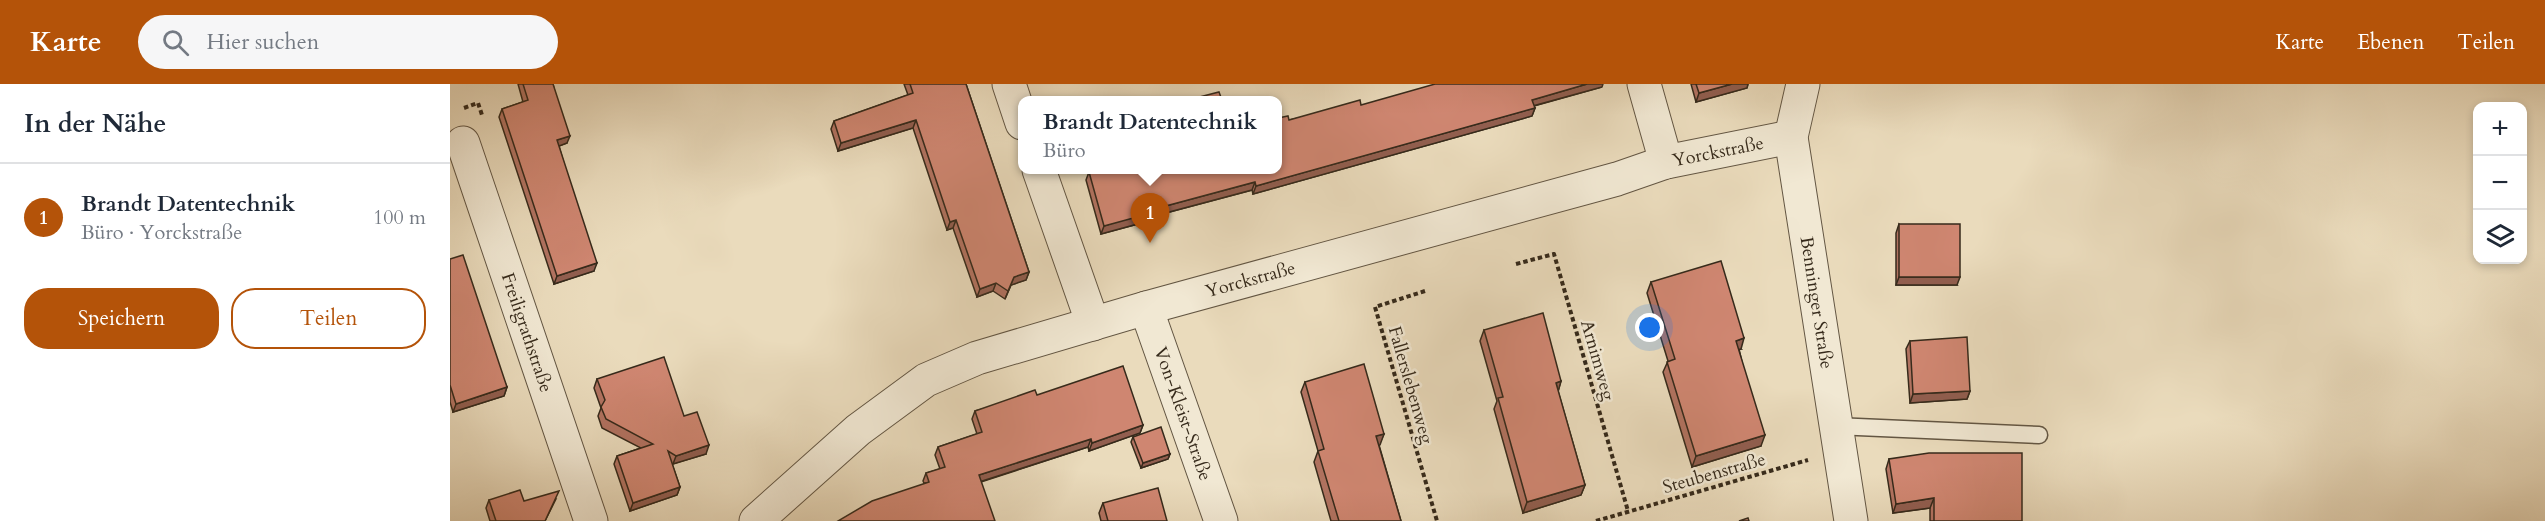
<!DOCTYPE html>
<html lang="de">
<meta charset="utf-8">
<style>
body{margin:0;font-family:Cardo,serif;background:#f6f6f7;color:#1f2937}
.controls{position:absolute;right:18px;top:18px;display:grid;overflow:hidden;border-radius:12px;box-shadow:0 3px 9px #0003}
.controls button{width:54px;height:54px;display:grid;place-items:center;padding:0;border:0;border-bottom:2px solid #e0e1e3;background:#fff;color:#1f2937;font:30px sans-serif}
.you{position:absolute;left:1200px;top:244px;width:21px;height:21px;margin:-15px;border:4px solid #fff;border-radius:50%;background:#1a73e8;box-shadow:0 0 0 9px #1a73e833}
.badge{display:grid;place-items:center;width:39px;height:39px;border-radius:50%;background:#b45309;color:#fff;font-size:20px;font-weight:700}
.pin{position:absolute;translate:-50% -50px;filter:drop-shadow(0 2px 3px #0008)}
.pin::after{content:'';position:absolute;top:32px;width:21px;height:18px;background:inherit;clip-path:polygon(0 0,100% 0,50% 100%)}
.popup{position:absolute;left:568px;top:12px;width:264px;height:78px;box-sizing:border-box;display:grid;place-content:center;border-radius:12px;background:#fff;filter:drop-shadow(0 2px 4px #0005);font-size:20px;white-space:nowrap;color:#747a83}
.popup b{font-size:22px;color:#1f2937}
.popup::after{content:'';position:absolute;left:50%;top:100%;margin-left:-12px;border:12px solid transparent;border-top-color:#fff}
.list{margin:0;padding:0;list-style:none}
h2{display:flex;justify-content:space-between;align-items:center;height:78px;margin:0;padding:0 24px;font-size:26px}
h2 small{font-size:20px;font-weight:400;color:#747a83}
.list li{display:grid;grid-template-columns:39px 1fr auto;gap:18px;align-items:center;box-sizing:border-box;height:108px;padding:0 24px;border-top:2px solid #e0e1e3}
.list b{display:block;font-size:22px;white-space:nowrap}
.list p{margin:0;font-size:20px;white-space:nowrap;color:#747a83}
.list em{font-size:20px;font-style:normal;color:#747a83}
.actions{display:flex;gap:12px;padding:18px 24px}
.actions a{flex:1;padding:14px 0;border:2px solid #b45309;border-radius:24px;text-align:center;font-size:21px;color:#b45309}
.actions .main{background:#b45309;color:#fff}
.icon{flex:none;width:33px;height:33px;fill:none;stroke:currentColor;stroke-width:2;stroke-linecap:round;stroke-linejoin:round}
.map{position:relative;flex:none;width:2095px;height:437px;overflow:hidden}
header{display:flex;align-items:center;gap:36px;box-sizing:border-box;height:84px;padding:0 30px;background:#b45309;color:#fff}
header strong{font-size:28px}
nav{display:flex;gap:33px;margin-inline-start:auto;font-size:21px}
.search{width:420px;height:54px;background:#f6f6f7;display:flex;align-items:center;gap:15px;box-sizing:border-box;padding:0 21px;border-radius:33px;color:#747a83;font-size:22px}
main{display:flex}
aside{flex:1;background:#fff}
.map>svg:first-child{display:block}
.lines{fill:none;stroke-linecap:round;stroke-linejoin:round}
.lane-casing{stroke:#635643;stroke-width:19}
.street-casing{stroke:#635643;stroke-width:35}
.path{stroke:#362a1b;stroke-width:4;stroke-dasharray:4.5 3;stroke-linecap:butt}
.lane{stroke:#f1e8d3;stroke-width:16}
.street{stroke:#f1e8d3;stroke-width:33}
.wall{fill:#b27361;stroke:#362a1b;stroke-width:1.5}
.shaded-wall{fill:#915e4f;stroke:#362a1b;stroke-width:1.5}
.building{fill:#cf8671;stroke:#362a1b;stroke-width:1.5}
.labels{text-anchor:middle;stroke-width:5;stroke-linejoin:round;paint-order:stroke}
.street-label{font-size:18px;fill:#362a1b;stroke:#f1e8d3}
</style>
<header>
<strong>Karte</strong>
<div class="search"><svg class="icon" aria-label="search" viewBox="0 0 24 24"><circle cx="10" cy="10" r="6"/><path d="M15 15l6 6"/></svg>Hier suchen</div>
<nav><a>Karte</a><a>Ebenen</a><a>Teilen</a></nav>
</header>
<main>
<aside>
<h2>In der Nähe<small></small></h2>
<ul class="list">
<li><span class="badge">1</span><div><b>Brandt Datentechnik</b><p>Büro · Yorckstraße</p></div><em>100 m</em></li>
</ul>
<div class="actions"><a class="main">Speichern</a><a>Teilen</a></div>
</aside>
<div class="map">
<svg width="2095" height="437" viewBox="0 0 2095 437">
<rect width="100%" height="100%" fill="#eadbbc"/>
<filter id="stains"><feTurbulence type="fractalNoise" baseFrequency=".00333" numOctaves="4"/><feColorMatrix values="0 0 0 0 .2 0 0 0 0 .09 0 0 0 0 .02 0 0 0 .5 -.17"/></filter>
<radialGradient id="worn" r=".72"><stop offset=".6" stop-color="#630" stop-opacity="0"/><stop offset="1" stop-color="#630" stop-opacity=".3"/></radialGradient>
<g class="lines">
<defs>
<path id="lane" d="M1385 342 1589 351"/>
<g id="street">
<path d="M559 0 572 39"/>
<path d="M1194 0 1216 78"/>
<path id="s1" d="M1353 0 1341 53 1401 437"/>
<path id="s2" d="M13 59 141 437"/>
<path d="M589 86 643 240"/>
<path id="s3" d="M696 224 771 437"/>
<path id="s4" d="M306 437 408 346 476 296 527 274 696 224 1167 95 1216 78 1341 53"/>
</g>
</defs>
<use href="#lane" class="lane-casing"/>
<use href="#street" class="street-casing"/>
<g class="path">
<path d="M14 24 28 19 32 31"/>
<path d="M1066 180 1104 170 1178 427"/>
<path d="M975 207 925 223 987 437"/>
<path d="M1146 437 1358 376"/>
</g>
<use href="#lane" class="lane"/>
<use href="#street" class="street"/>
</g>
<g class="wall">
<path d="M68 0H103L117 59 109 62 144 187 104 200 49 33 52 25 73 18Z"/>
<path d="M454 0H516L579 188 576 196 561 201 555 215 543 207 527 213 503 144 497 146 463 44 388 67 381 45 384 37 458 11Z"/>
<path d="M1241 0H1298L1297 4 1246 18Z"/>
<path d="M1152 3 1084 22 1085 24 1082 32 803 110 802 106 697 134 695 138 651 150 636 96 639 88 839 36 911 21Z"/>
<path d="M1449 140 1507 201H1446V149Z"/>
<path d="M0 175 57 303 54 312 3 328 0 318Z"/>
<path d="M1201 198 1291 265H1289L1311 362 1242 383 1213 288 1218 277 1197 209Z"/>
<path d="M1034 246 1111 297 1108 307 1135 401 1131 411 1073 429 1044 325 1047 317 1030 257Z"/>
<path d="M1460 257 1520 307 1517 315 1460 319 1456 265Z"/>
<path d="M147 295 234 332 256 370 222 380 230 403 227 411 180 427 164 380 167 372 191 364 152 344 148 332 151 324 144 304Z"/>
<path d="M855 298 934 350 929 361 951 437H881L864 378 868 367 851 308Z"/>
<path d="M587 311 693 341 690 349 639 367 638 363 531 398 474 399 473 397 476 389 490 385 485 371 488 363 527 350 522 335 525 327Z"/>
<path d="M683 353 720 370 718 375 691 384 681 358Z"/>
<path d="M1439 375 1572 437H1480V424L1443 429 1436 385Z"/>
<path d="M106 415 95 437H40L36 424 39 416 74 417Z"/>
<path d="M653 419 717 437H651L649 429Z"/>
</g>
<g class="shaded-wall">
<path d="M1137 0H1153L1152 3 1079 23 1082 16Z"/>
<path d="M1282 0H1298L1297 4 1246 18 1249 9Z"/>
<path d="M1085 24 1082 32 803 110 806 102Z"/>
<path d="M466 36 463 44 388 67 391 59Z"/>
<path d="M120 52 117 59 104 64 107 56Z"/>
<path d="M805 98 802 106 697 134 695 138 651 150 654 142 697 127Z"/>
<path d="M506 136 503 144 497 146 500 138Z"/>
<path d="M147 179 144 187 104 200 107 192Z"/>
<path d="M579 188 576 196 561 201 555 215 564 193Z"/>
<path d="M1449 193H1510L1507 201H1446Z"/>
<path d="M546 199 543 207 527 213 530 205Z"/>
<path d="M1294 254 1291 265 1282 267 1286 257Z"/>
<path d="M1111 297 1108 308 1106 299Z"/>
<path d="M57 303 54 312 3 328 6 320Z"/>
<path d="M1520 307 1517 315 1460 319 1463 310Z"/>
<path d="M693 341 690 349 639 367 642 359Z"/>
<path d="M934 350 930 361 923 363 926 352Z"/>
<path d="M1315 351 1311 362 1242 383 1246 372Z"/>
<path d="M641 355 638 363 526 399 529 391Z"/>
<path d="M259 361 256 370 223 380 226 372Z"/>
<path d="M720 370 718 375 691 384 693 379Z"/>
<path d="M1135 401 1131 411 1073 429 1077 418Z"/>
<path d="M230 403 227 411 180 427 183 419Z"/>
<path d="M1484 414 1480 424 1443 429 1446 420Z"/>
</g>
<g class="building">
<path d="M73 0H103L120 52 107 56 147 179 107 192 52 25 78 16Z"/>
<path d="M460 0H516L579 188 564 193 558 207 546 199 530 205 506 136 500 138 466 36 391 59 384 37 463 9Z"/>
<path d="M985 0H1137L1082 16 1085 24 806 102 805 98 697 127 698 130 654 142 639 88 649 86H828V34L838 32 839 36 910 16 911 21Z"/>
<path d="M1246 0H1282L1249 9Z"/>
<path d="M769 8 772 16H738Z"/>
<rect x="1449" y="140" width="61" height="53"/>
<path d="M13 171 57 303 6 320 0 301V175Z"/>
<path d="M1271 177 1294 254 1286 257 1315 351 1246 372 1217 278 1225 275 1201 198Z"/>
<path d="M1093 229 1111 297 1106 299 1135 401 1077 418 1048 314 1053 313 1034 246Z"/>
<path d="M1517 253 1520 307 1463 310 1460 257Z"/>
<path d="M214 273 234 332 247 328 259 361 226 372 218 367 230 403 183 419 167 372 203 360 156 335 151 323 155 316 147 295Z"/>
<path d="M914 280 934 350 926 352 951 437H889L868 367 874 365 855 298Z"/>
<path d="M673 282 693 341 642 359 641 355 529 391 545 437H388L422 417 479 398 476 389 495 383 488 363 532 348 525 327 585 306 587 311Z"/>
<path d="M711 343 720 370 693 379 683 353Z"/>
<path d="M1479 369H1572V437H1484V414L1446 420 1439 375Z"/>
<path d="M708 404 717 437H658L653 419Z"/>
<path d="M70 406 74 417 109 407 95 437H46L39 416Z"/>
<path d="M1298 434 1299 437H1289Z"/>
</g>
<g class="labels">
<g class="street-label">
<text dy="6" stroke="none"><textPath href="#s4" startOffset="1046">Yorckstraße</textPath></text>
<text dy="6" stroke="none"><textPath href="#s4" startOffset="561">Yorckstraße</textPath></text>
<text dy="6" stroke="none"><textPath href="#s1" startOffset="222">Benninger Straße</textPath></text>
<text dy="6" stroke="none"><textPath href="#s2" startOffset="200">Freiligrathstraße</textPath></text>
<text transform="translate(1148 276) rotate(74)" y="6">Arnimweg</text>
<text transform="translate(961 301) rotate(74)" y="6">Fallerslebenweg</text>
<text dy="6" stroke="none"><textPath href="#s3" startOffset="112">Von-Kleist-Straße</textPath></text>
<text transform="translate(1264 389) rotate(-16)" y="6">Steubenstraße</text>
</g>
</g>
<rect width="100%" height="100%" filter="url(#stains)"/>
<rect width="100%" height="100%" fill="url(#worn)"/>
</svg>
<div class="controls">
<button>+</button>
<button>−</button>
<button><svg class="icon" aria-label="layers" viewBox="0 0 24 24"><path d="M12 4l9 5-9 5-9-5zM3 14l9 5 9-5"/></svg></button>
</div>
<div class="you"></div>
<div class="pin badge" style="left:700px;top:159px">1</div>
<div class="popup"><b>Brandt Datentechnik</b>Büro</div>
</div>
</main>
